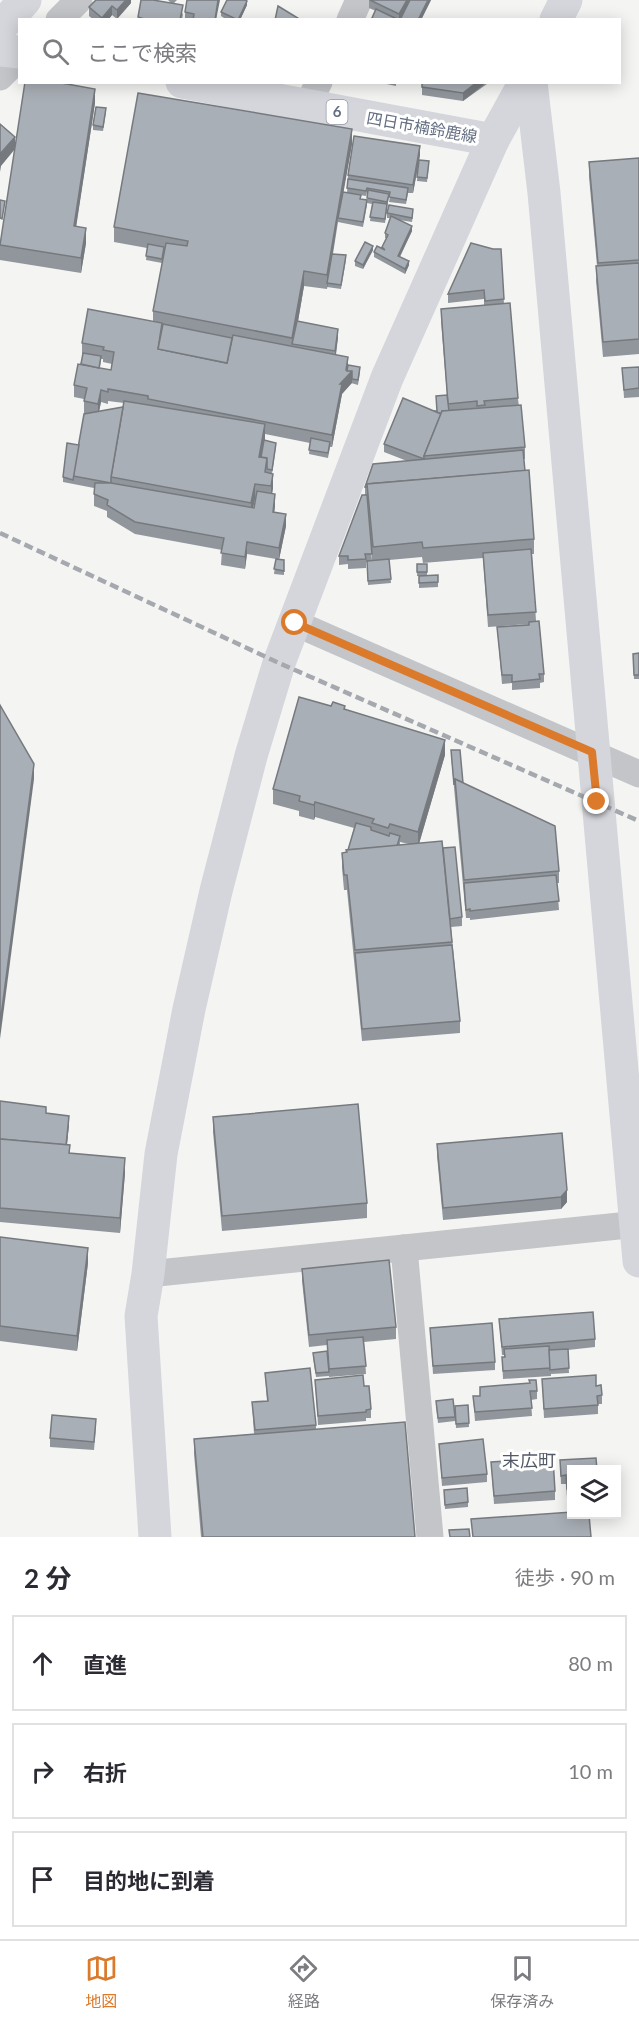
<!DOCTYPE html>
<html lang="ja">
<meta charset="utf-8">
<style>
body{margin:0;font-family:Lato,"Noto Sans JP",sans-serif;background:#f7f7f7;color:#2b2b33}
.controls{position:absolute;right:18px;bottom:18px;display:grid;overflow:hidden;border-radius:0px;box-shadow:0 3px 15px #0003}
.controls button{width:54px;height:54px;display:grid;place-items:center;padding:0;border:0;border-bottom:2px solid #e1e1e2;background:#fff;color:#2b2b33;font:30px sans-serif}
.stop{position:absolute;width:18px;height:18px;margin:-14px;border:4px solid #dc7a2b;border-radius:50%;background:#fff}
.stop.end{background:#dc7a2b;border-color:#fff;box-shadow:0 2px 6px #0008}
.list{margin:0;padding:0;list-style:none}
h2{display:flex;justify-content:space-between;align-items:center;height:78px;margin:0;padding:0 24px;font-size:26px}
h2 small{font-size:20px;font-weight:400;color:#7c7c81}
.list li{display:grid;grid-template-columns:39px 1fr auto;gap:18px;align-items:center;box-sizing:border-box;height:96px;margin:0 12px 12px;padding:0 12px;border:2px solid #e1e1e2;border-radius:0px}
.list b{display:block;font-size:22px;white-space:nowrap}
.list em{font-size:20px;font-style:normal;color:#7c7c81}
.icon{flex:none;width:33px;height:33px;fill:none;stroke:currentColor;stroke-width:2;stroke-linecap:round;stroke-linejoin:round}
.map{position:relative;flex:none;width:639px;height:1537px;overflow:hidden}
.search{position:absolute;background:#fff;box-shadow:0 3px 15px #0003;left:18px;right:18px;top:18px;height:66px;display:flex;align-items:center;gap:15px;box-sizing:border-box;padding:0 21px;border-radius:0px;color:#7c7c81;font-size:22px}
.sheet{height:402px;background:#fff}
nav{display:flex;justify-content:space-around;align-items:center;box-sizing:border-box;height:84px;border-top:2px solid #e1e1e2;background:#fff;font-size:16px;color:#7c7c81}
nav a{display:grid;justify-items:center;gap:3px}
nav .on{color:#dc7a2b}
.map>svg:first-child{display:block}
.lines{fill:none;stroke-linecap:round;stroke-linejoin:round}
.street{stroke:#c3c5c9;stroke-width:27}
.secondary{stroke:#d4d6dc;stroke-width:33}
.primary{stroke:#d4d6dc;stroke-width:33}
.highway{stroke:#d4d6dc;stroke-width:33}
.rail{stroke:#a5a8af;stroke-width:4.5;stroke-dasharray:9 4.5;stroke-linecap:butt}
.wall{fill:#91969d;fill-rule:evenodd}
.shaded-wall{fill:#767a7f}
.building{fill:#a9afb6;stroke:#767a7f;stroke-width:1.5}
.route{stroke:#dc7a2b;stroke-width:8}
.labels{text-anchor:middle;stroke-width:6;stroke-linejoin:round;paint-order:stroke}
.shield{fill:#fff;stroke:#939aa8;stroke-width:1.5}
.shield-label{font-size:15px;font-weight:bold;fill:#656f82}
.street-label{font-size:16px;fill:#656f82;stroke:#fff}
.neighbourhood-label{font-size:18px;fill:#535a67;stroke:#fff}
</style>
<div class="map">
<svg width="639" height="1537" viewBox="0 0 639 1537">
<rect width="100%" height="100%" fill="#f4f5f2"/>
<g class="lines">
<g class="street">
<path d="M59 20 79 0"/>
<path d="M350 20 359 0"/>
<path d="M0 77 20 57"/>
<path d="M307 106 319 82"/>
<path d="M295 623 639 774"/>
<path d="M404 1248 430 1537"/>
<path d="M148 1274 639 1224"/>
</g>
<g class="secondary">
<path d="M531 82 544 193 639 1261"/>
<path d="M155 1537 141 1316 148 1274 161 1154 189 1009 216 891 251 756 279 663 387 378 493 140"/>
</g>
<g class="primary">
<path d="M556 20 566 0"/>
<path d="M0 50 20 52"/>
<path d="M182 82 493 140 525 82"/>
</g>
<path class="highway" d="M0 28 25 0"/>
<path class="rail" d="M0 533 279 663 639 821"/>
</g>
<g class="wall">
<path d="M131 0V3L117 19 112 15 108 20H94L89 16V7Z"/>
<path d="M168 0H177L173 4 183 14 182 20H138V17L171 3Z"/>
<path d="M369 0H431L421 20H372L376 11 369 8Z"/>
<path d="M247 5 240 20H227L221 16V12Z"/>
<path d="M185 12 216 20H185Z"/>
<path d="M377 82H396V86Z"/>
<path d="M487 84 463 101 422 95V87Z"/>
<path d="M95 103 76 226 86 243 81 273 0 260V245Z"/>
<path d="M106 112 103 131 93 130V125Z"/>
<path d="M352 144 343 192 361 199 367 205 363 227 338 222 333 254 346 260 341 289 327 287V289L304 286 298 321 338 337 336 355 348 365 360 372 358 385 351 383 342 394 332 447H330L328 458 309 454 310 443 265 434 264 440 276 447 272 474V493L275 506 274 512 286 526 279 559 284 560V575L274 574 276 559 247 554 245 569 221 565 222 550 135 534 107 517V511L94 506V488L63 482V477L79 445 87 414 84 413V399L74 397V385L83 355H82V343L153 321V311L162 263 146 260 147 248 114 242V227ZM101 359H103V362L112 364 111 370 100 368ZM108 401 124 403 123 407 99 412 101 402 108 404ZM255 499H256L254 508H253Z"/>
<path d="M420 155 419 160 429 165 427 182 417 181 418 167 413 193H408L406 204 389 202 390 196H389L385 223 370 221 372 204 367 203 368 192H367L366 196 347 193 348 175Z"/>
<path d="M639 158V354L603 357 596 281 597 266 589 177V162Z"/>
<path d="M387 213 413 214 412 222 399 220 412 231 400 257 409 265 405 274 374 257V252L382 249 387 238H385V233L391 218H387Z"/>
<path d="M493 249H501L504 304 525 447V459H523L534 539V554H532L536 621 544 674V682L540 683V688L512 690V683L502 684 497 627 529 624 488 627 483 558 423 563 422 557 389 560 391 583 368 585 367 562H366V568L348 569V564L339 565V556L365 495V487L407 461 384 452V444L434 411H437L447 395 441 321V309L484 305V299L448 303V294ZM367 499 372 561V554Z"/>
<path d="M373 250 363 269 355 266V261Z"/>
<path d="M639 367V397L624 398 622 368Z"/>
<path d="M417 564H427V575H438V587L419 588V576H417Z"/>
<path d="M639 653V679H634L633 654Z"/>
<path d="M331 706 345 710 445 755 419 844 443 848 462 917V926L451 927 460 1021V1033L362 1041 347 890H344L342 868V853L346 852 348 850 354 828 315 817 314 820 299 816V811L273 804V789ZM400 842 409 844 400 845Z"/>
<path d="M451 755 463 783 559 871V883H557L559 910 470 920V918H466Z"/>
<path d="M0 1101 46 1113 69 1124 67 1145 70 1153 125 1173 120 1233 0 1222Z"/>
<path d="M213 1117 367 1203V1218L222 1231 213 1132Z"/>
<path d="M562 1133 567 1202 561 1209 443 1220 437 1156V1144Z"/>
<path d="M0 1237 88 1263 77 1351 0 1341Z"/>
<path d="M302 1269 396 1327V1339L364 1342 366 1374 329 1377V1376L316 1377 313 1357 327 1351V1345L309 1347 302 1281Z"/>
<path d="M499 1319 595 1339V1347L568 1350 569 1373 551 1374V1376L503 1379 502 1357H504V1355H502Z"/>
<path d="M430 1328 495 1362V1370L433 1374Z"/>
<path d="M265 1373 316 1425V1430L415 1537H201L194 1454V1439L254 1434 252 1402 267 1401Z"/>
<path d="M542 1379 596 1386 602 1395V1404H598V1414L544 1418Z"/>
<path d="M315 1380 364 1386 371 1409V1418H366V1421L318 1425Z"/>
<path d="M480 1387 537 1391V1399L531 1400 532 1416 475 1421 473 1396H480Z"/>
<path d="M436 1405 455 1417V1421L438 1423Z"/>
<path d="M468 1405 469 1427 456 1428 455 1406Z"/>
<path d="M96 1427 94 1450 50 1447V1438Z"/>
<path d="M439 1444 487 1474V1482L442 1486Z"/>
<path d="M560 1460 572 1470V1498H567L566 1484H561Z"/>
<path d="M491 1462 555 1491V1500L494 1504Z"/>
<path d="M444 1495 468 1502V1507L445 1509Z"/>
</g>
<g class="shaded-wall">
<path d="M126 0H131V3L117 19V10Z"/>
<path d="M218 0H220L216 20H215Z"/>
<path d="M407 0H411L399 20V14Z"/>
<path d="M428 0H431L421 20H418Z"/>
<path d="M247 1V5L240 20H238Z"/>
<path d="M112 6V15L108 20H102V18Z"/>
<path d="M477 82H487L463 101V93Z"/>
<path d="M95 89V103L74 241V226Z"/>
<path d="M352 129V144L339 218H338L327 289V275Z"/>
<path d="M15 137V149L1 166 0 172V154Z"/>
<path d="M420 146V155L413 193V185Z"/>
<path d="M412 226V231L398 260V256Z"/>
<path d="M86 228V243L81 273V258Z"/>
<path d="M373 246V250L363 269V265Z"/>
<path d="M409 261V265L405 274V269Z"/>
<path d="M304 271V286L294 345 292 344V338Z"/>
<path d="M338 329V337L335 360V351Z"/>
<path d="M348 357V369L352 371V383L342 394 332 447V435L340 384 346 370Z"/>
<path d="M101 390V402L98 416V404Z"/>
<path d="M265 424V439L260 468 259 457Z"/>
<path d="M273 474V489L271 501V486Z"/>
<path d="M255 484V499L251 517V503Z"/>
<path d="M275 494V506L273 524V512Z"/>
<path d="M286 514V526L279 560V548Z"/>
<path d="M247 542V554L245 569V557Z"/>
<path d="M445 740V755L418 847V832Z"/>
<path d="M34 764V779L0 1039V1024Z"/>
<path d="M315 802V817L314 820V805Z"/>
<path d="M69 1116V1124L66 1154V1146Z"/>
<path d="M125 1158V1173L120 1233V1218Z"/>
<path d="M567 1190V1202L561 1209V1197Z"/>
<path d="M88 1248V1263L77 1351V1336Z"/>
</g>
<g class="building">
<path d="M96 0H126L117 10 112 6 102 18 89 7Z"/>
<path d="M141 0H153L183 5 180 20H147L138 17Z"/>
<path d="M187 0H218L215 20H193L194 14 185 12Z"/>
<path d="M227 0H245L247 1 238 20 221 12Z"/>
<path d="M370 0H407L399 14Z"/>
<path d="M410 0H428L418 20H400Z"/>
<path d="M278 6 301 20H275Z"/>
<path d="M376 9 399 20H376L372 18Z"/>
<path d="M25 82H56L95 89 74 226 86 228 81 258 0 245Z"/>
<path d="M422 82H477L463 93 422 87Z"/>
<path d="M138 93 352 129 327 275 304 271 292 338 153 311 166 243 187 246 188 241 114 227Z"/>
<path d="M96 107 106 108 103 127 93 125Z"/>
<path d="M0 124 15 137 0 154Z"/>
<path d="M354 136 420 146 413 185 348 175Z"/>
<path d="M639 158V260L598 263 589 162Z"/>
<path d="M419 160 429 161 427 178 417 177Z"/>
<path d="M348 179 408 188 406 200 389 197 390 192 367 188 366 191 347 188Z"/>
<path d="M368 190 389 194 387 202 367 198Z"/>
<path d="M343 192 361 195 360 199 367 200 363 222 338 218Z"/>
<path d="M0 200 5 201 2 219 0 218Z"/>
<path d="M373 202 387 204 385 219 370 217Z"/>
<path d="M389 205 413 209 412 218 387 213Z"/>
<path d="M391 216 412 226 398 256 409 261 405 269 374 252 377 246 385 250 382 247 388 235 385 233Z"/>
<path d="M365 242 373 246 363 265 355 261Z"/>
<path d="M471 243 493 249H501L504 299 485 301 484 290 448 294Z"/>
<path d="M148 244 164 247 162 259 146 256Z"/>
<path d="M332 254 346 255 341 285 327 283Z"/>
<path d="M639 263V339L603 342 596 266Z"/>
<path d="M510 303 518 398 484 401 485 405 477 406V401L448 404 441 309Z"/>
<path d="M88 309 162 323 158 349 227 363 233 335 348 357 346 370 352 371 340 384H342L332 435 148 399V396L108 389V392L101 390 98 404 84 401 87 388 74 385 78 364 111 370 114 352 103 350 104 347 82 343Z"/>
<path d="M297 321 338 329 335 351 292 344Z"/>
<path d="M163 324 232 338 227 363 158 349Z"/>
<path d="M83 353 101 356 99 368 81 364Z"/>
<path d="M348 365 360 367 358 380 352 379V371H347Z"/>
<path d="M639 367V388L624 390 622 368Z"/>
<path d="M447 395 449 411H442L441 414 434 411H437L436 396Z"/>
<path d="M403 398 441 414 424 456V459L384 444Z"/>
<path d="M124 401 265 424 259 457 267 458 265 472 273 474 271 486 255 484 251 503 111 477Z"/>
<path d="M521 405 525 447 424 456 442 411Z"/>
<path d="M123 407 111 477V483L73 476 84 414Z"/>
<path d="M311 438 330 442 328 453 309 450Z"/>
<path d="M264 440 276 443 272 470 267 469V458L261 457Z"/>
<path d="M67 443 79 445 73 480 63 477Z"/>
<path d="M523 450 525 471 367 484 368 487H365L373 464Z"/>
<path d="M529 470 534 539 423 548 422 542 373 547 367 484Z"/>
<path d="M95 483H111L254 508 257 491 275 494 273 512 286 514 279 548 247 542 245 557 221 553 224 538 135 522 107 505 108 500 94 494Z"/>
<path d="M362 495H367L372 554H365L366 559 348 560V556H339Z"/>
<path d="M531 549 536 612 488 615 483 553Z"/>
<path d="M276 559 284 560V571L274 569Z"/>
<path d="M389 559 391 579 368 581 367 561Z"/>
<rect x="417" y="564" width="10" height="8"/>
<path d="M438 575V582L419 583V576Z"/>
<path d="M539 621 544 674H539L540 679 512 682V675H502L497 627 529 625V622Z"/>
<path d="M639 653V675H634L633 654Z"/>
<path d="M299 697 331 706 333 702 345 706 344 709 445 740 418 832 390 824 388 828 372 823 374 819 315 802 314 805 299 801 300 796 273 789Z"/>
<path d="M0 705 34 764 0 1024Z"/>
<path d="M451 750H460L463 783 455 779 454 785Z"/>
<path d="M455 779 555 826 559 871 464 880Z"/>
<path d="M356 823 371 827V830L389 836 390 833 400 836 397 846 348 850Z"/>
<path d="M442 841 452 942 355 950 347 875H344L342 853 347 852 346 850Z"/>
<path d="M455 847 462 917 450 919 443 848Z"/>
<path d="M556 875 559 901 470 911V909L466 910 464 883Z"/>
<path d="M452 945 460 1021 362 1029 355 953Z"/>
<path d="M0 1101 46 1107V1113L69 1116 66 1145 0 1139Z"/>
<path d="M358 1104 367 1203 222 1216 213 1117Z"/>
<path d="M562 1133 567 1190 561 1197 443 1208 437 1144Z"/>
<path d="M0 1139 70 1145 69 1153 125 1158 120 1218 0 1208Z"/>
<path d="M0 1237 88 1248 77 1336 0 1326Z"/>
<path d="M389 1260 396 1327 309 1335 302 1269Z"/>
<path d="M593 1312 595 1339 502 1347 499 1319Z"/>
<path d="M492 1323 495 1362 433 1366 430 1328Z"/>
<path d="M363 1337 366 1366 329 1369 327 1340Z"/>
<path d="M549 1346 551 1368 503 1371 502 1357H505L504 1349Z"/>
<path d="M568 1349 569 1368 550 1370 549 1350Z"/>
<path d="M327 1351 329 1372 316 1373 313 1353Z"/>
<path d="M310 1368 316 1425 255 1430 252 1402 268 1401 265 1373Z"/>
<path d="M363 1375 364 1386H369L371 1409 366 1410V1412L318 1416 315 1380Z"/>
<path d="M596 1375V1386L601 1385 602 1395 597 1396 598 1405 544 1409 542 1379Z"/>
<path d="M529 1380H536L537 1391H530L532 1408 475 1412 473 1396H480V1387L530 1383Z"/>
<path d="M453 1399 455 1417 438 1418 436 1401Z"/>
<path d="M468 1405 469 1423 456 1424 455 1406Z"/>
<path d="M52 1415 96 1419 94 1442 50 1438Z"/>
<path d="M405 1422 415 1537H203L194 1439Z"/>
<path d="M483 1439 487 1474 442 1478 439 1444Z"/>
<path d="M553 1458 555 1491 494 1496 491 1462Z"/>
<path d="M596 1458 597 1470H572V1489H567L566 1475 561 1476 560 1460Z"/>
<path d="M613 1466V1470H598L597 1467Z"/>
<path d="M467 1488 468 1502 445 1505 444 1490Z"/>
<path d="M572 1512V1515H589L591 1537H473L471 1519Z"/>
<path d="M469 1529 470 1537H450L449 1530Z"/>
</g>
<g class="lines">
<path class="route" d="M295 623 592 752 597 802"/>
</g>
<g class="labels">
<rect class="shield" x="326.5" y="100" width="21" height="24" rx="4.5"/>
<g class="shield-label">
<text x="337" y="117">6</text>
</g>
<g class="street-label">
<text transform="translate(422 127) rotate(10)" y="6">四日市楠鈴鹿線</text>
</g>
<g class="neighbourhood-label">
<text x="529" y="1467">末広町</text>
</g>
</g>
</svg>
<div class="controls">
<button><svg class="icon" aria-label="layers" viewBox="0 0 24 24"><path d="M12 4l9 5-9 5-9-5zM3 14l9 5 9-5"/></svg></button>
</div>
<div class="stop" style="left:295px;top:623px"></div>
<div class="stop end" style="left:597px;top:802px"></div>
<div class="search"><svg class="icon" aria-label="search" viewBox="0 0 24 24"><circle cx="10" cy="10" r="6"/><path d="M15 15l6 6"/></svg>ここで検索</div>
</div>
<section class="sheet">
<h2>2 分<small>徒歩 · 90 m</small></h2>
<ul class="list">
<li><svg class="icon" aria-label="ahead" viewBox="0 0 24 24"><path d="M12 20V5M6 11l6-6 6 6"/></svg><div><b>直進</b></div><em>80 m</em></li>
<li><svg class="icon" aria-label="right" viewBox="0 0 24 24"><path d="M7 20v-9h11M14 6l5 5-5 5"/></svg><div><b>右折</b></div><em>10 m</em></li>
<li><svg class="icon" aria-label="arrive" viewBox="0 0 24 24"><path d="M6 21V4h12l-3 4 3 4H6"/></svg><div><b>目的地に到着</b></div></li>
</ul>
</section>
<nav>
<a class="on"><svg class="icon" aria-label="map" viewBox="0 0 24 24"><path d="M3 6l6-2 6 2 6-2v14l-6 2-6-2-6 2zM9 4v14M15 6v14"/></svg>地図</a>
<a><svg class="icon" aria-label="directions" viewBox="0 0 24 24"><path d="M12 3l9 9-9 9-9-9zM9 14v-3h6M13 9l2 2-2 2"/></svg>経路</a>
<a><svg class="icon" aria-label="saved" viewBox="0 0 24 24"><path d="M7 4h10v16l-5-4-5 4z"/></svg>保存済み</a>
</nav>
